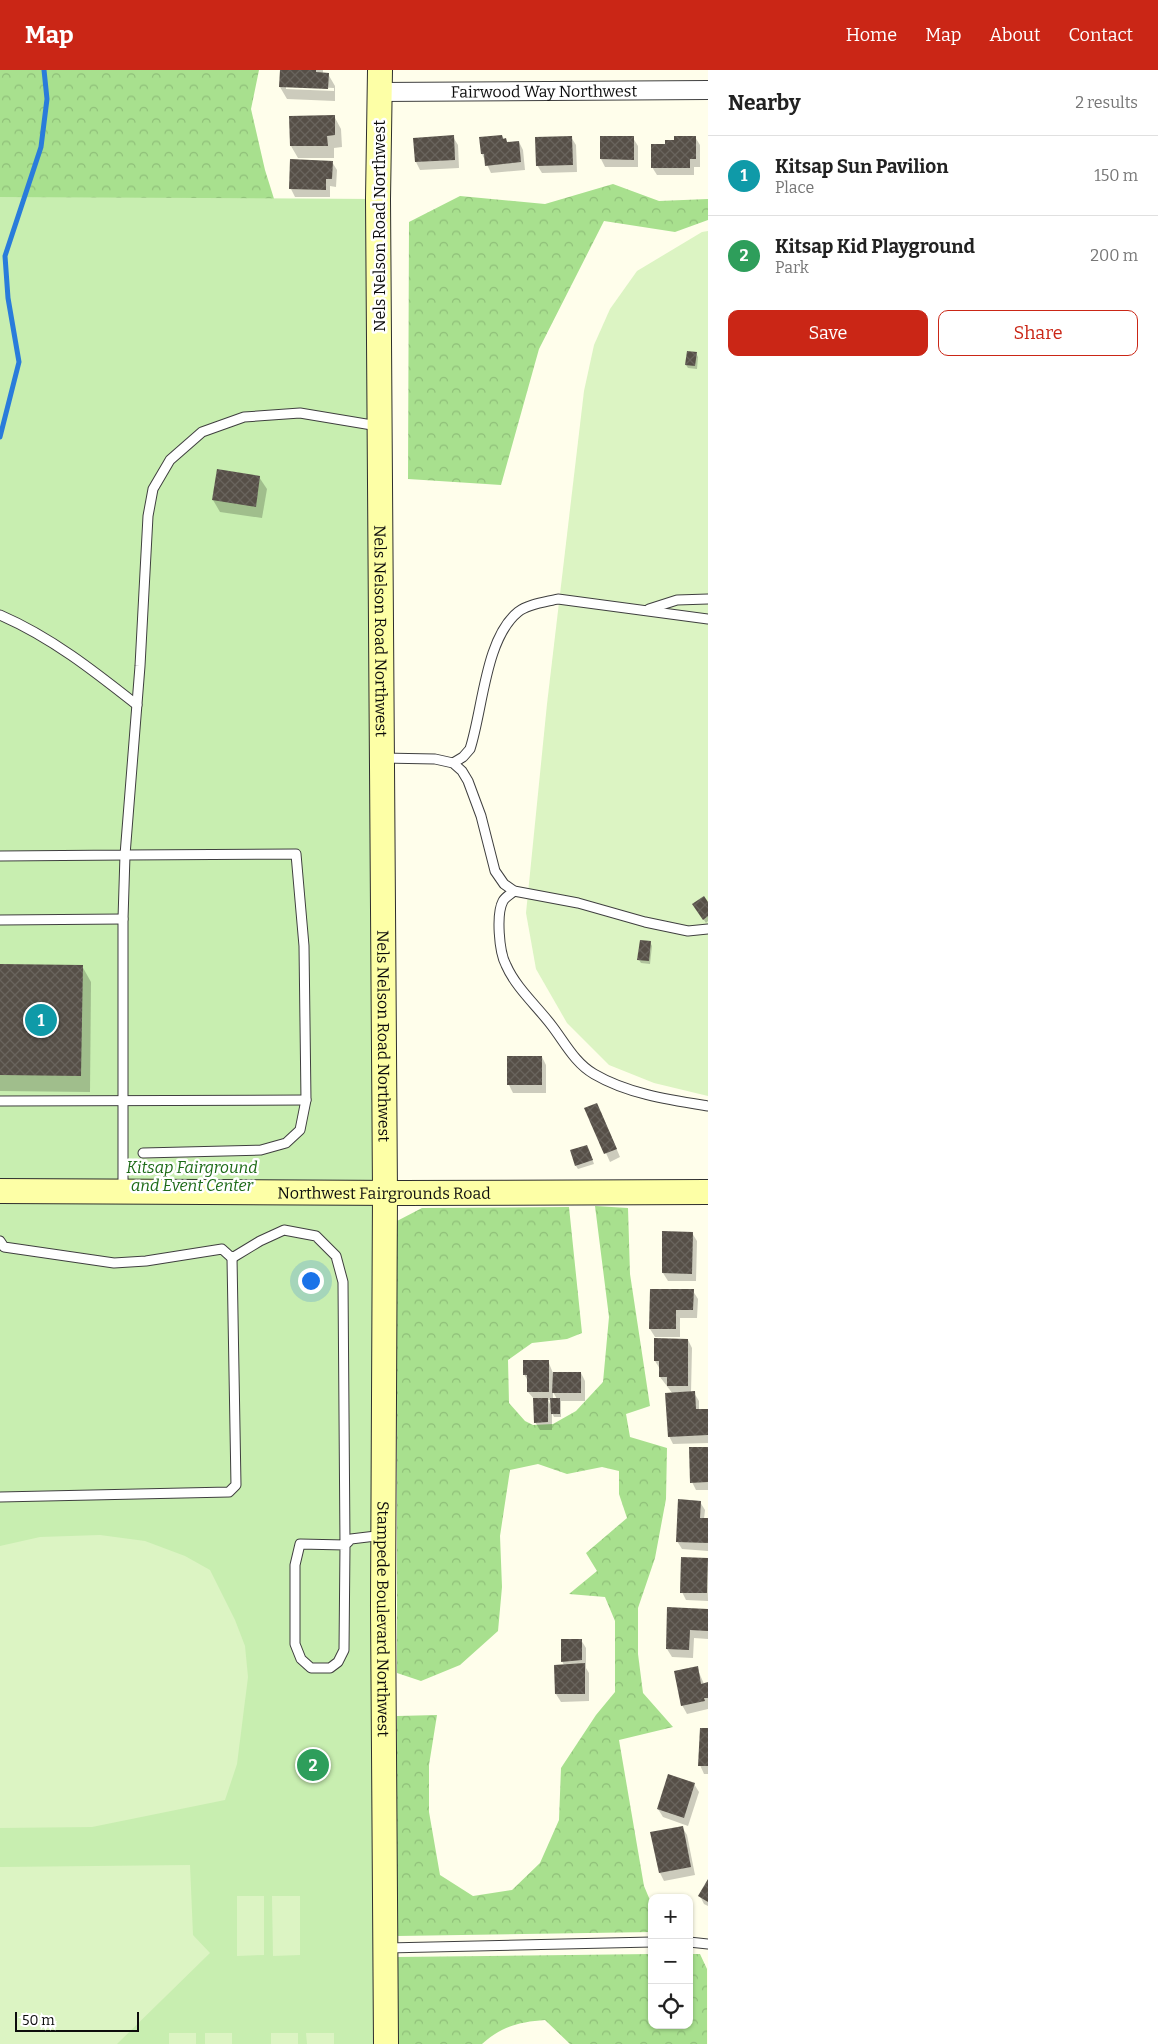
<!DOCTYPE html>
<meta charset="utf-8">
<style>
body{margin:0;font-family:Bitter,serif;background:#f2f2f2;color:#222}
.controls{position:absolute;right:15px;bottom:15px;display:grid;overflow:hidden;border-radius:10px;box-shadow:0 1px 4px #0004}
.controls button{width:45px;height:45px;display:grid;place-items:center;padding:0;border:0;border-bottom:1px solid #e0e0e0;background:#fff;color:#222;font:25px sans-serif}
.scale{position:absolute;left:15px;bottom:12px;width:124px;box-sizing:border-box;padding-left:5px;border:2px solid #0c0c0c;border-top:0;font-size:14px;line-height:18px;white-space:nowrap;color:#0c0c0c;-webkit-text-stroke:4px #fff;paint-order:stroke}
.you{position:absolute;left:310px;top:1210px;width:18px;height:18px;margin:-12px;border:4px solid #fff;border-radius:50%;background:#1a73e8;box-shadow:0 0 0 8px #1a73e833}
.badge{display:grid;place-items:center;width:32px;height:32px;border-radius:50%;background:#ca2616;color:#fff;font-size:16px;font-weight:700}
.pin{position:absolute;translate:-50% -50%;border:2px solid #fff;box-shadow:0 1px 5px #0006}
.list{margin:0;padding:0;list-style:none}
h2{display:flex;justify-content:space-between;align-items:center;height:65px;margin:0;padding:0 20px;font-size:21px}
h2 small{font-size:16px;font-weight:400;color:#767676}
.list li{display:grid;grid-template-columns:32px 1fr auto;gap:15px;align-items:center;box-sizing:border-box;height:80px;padding:0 20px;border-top:1px solid #e0e0e0}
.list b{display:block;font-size:19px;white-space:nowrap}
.list p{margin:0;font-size:16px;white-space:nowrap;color:#767676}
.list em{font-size:16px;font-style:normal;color:#767676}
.actions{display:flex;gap:10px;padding:15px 20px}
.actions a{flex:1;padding:11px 0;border:1px solid #ca2616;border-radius:10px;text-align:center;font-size:18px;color:#ca2616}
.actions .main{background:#ca2616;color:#fff}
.icon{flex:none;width:28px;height:28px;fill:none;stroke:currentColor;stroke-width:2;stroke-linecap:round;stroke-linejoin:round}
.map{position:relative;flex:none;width:708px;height:1974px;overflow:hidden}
header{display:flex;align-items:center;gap:30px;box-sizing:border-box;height:70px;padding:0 25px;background:#ca2616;color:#fff}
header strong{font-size:24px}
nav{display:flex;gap:28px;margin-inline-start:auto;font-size:18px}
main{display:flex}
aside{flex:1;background:#fff}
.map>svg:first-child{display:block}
.forest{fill:url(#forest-crowns)}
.park{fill:#c8eeb0}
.pitch{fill:#dcf4c3}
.shadow{fill:#0003;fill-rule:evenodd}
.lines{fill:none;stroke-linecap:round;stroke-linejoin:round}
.stream{stroke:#297cdb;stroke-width:5}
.building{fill:url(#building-cross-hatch)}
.lane-casing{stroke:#3f3f3f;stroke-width:11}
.street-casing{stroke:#3f3f3f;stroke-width:20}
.secondary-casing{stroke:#2e2e2e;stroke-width:26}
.lane{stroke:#fff;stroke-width:9}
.street{stroke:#fff;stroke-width:18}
.secondary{stroke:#fdffa6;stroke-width:24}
.labels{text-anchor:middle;stroke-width:5;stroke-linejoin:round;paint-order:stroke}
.street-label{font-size:16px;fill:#0c0c0c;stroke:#fff}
.park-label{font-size:16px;font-style:italic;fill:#1c6a16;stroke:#fff}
</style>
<header>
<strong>Map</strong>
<nav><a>Home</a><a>Map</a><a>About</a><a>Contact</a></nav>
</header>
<main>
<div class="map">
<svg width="708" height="1974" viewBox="0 0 708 1974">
<defs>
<pattern id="forest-crowns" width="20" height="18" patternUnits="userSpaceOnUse" patternTransform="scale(1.25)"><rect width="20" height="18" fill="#a8e08e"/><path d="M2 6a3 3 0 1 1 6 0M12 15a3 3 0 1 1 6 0" fill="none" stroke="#8fbf79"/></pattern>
<pattern id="building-cross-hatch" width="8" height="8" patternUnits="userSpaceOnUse" patternTransform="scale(1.25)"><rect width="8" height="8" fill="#564f47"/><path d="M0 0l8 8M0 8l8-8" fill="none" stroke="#69645d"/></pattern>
</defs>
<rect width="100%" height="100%" fill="#fffeeb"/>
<g class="forest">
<path d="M0 0H259L251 39 265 100 280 148 0 361Z"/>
<path d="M613 114 659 131 708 129V150L675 162 604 151 539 279 501 415 408 409 409 152 460 126 545 134Z"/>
<path d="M595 1136 628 1138 630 1204 650 1336 626 1344 630 1367 667 1378 666 1429 655 1488 638 1538V1584L643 1623 673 1657 619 1670 644 1816 652 1835V1862L397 1866V1646L437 1645 429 1695V1742L440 1805 473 1826 512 1820 540 1793 559 1750 561 1698 596 1645 615 1622V1551L605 1527 569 1524 597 1501 586 1483 627 1448 619 1424V1401L602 1397 567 1404 538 1394 510 1400 500 1466 502 1517 498 1561 460 1595 421 1611 397 1603V1151L422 1138 569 1137 582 1263 567 1269 532 1273 508 1290 509 1333 525 1351 533 1355 553 1354 576 1341 603 1312 609 1247Z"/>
<path d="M652 1884V1955H689V1884H700L707 1899V1974H570L545 1950C519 1952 502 1956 482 1974H397L396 1887Z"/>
</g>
<path class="park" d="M0 127 378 129 386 1974H0Z"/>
<g class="pitch">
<path d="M708 161V1026L654 1013 609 995 567 953 536 899 526 843 547 634 584 321 594 275 610 239 637 201 702 162Z"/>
<path d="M100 1465 145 1471 185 1486 210 1500 235 1550 245 1576 248 1607 237 1694 225 1730 92 1757 0 1758V1476L40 1467Z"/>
<path d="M190 1795 193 1865 210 1883 117 1974H0V1797Z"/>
<path d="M237 1826H264V1885L237 1886Z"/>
<path d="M272 1826H300V1885L273 1886Z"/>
<rect x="169" y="1963" width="27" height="11"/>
<rect x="205" y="1963" width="27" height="11"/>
<rect x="271" y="1963" width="27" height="11"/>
<path d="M306 1963H334V1974H307Z"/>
</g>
<g class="shadow">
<path d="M281 0H323V3L328 4 335 16V31L287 29 280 17ZM286 16 334 18V21L286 19Z"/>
<path d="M334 46 341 59 342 77 334 78V88H298L291 76 290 47Z"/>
<path d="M502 66 508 73 519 72 523 80 525 100 491 103 482 84 481 68Z"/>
<path d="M453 67 458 75 459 98 420 100 416 92Z"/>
<path d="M571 67 576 75 577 102 542 103 537 95Z"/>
<path d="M695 67 700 75V97H694V105H657L652 97 666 75Z"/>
<path d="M633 68 638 76V97H605L601 89Z"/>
<path d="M332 92 337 100 336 117 330 116V127H295L291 119Z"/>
<path d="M696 283 698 287 697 299 688 298 686 295Z"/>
<path d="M259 407 267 419 262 448 220 442 213 430Z"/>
<path d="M708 834V851L706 853 696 838Z"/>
<path d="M650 872 652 876 650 894 641 893 639 890Z"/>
<path d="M0 895 82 896 91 912 90 1022 0 1021Z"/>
<path d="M542 987 546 995V1023H513L509 1015Z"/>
<path d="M586 1039 601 1042 620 1087 610 1092Z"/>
<path d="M589 1080 594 1094 578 1099 576 1096Z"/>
<path d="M664 1163H692L697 1171 696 1211H668L663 1203Z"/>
<path d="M693 1221 698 1229 697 1248H680V1267H655L650 1259Z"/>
<path d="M688 1270 692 1278 691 1323H694L699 1331V1340H708V1373L673 1374 669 1366 673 1324 660 1307V1299L655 1291Z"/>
<path d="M548 1291 553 1303H581L585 1311V1331H561V1347H554L552 1343V1360H540L535 1352V1330L528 1322V1311L524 1304ZM553 1322 557 1329H553ZM548 1330H552V1338Z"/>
<path d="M708 1378V1420H696L692 1412Z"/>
<path d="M700 1432 705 1440 704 1449H708V1481L682 1479 677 1471Z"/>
<path d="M707 1489 708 1531 686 1530 682 1522Z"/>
<path d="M708 1540V1569L694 1568 693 1588 672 1587 667 1579Z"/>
<path d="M581 1570 586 1578V1598L589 1603V1631L561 1632 556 1624 564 1595 562 1591Z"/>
<path d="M697 1598 704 1614 708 1613V1639L687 1644 682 1635Z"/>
<path d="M708 1659V1704H704L700 1695Z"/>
<path d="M694 1714 699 1722 688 1756 663 1747 658 1739Z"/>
<path d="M682 1757 687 1765 695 1805 664 1811 660 1803Z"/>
<path d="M708 1811V1836L704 1834 700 1826Z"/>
</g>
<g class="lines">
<path class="stream" d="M0 367 19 292 8 228 5 186 41 77 47 29 44 0"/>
</g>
<g class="building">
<path d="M280 0H316V2L329 3 328 19 279 17Z"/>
<path d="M335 45V65L327 66 328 76H290L289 46Z"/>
<path d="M454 65 455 90 415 92 413 68Z"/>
<path d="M502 65 503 69 506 68 507 72 519 71 521 92 485 96 484 84H481L479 67Z"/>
<path d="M572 66 573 95 536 96 535 67Z"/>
<path d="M600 66H634V90L600 89Z"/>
<path d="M674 66H696V89H690V98H651V74H665V70H674Z"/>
<path d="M290 89 333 91 332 109H326V120L289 119Z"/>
<path d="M687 281 697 282 695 296 685 295Z"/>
<path d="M217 399 260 406 256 437 212 430Z"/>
<path d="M704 826 708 832V846L703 850 692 834Z"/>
<path d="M640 870 651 871 649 891 637 890Z"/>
<path d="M0 894 83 895 81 1006 0 1005Z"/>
<rect x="507" y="986" width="35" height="29"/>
<path d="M597 1033 617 1079 604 1084 584 1038Z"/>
<path d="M587 1075 593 1090 575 1096 570 1080Z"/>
<path d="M662 1161 693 1162 692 1204 662 1203Z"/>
<path d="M650 1219H694L693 1240H676V1259H649Z"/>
<path d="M654 1268 688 1269V1316H667V1307H659V1291H654Z"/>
<path d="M523 1290H549V1322H527V1305H523Z"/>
<path d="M553 1302H581V1323H552Z"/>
<path d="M695 1321 696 1339H708V1365L668 1367 665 1323Z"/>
<path d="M533 1328H548V1352L534 1353Z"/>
<path d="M550 1328H560V1344H551Z"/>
<path d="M689 1377H708V1412L690 1413Z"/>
<path d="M678 1429 701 1431 700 1448H708V1473L676 1472Z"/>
<path d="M681 1487 708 1488 707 1523H680Z"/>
<path d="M667 1537 708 1539V1561L690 1560 689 1580 666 1579Z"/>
<path d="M561 1569H582V1590L561 1592Z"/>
<path d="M585 1593V1624H555L554 1595Z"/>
<path d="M698 1596 701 1614 708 1612V1628H704L705 1631 681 1636 674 1601Z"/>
<path d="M700 1658H708V1696H698Z"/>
<path d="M668 1704 695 1713 684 1748 657 1739Z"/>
<path d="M683 1756 691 1797 659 1803 650 1762Z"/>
<path d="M708 1809V1832L698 1826Z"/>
</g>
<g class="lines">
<defs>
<g id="lane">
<path d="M649 539 677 530 708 529"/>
<path d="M0 545C51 567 94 601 137 635"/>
<path d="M382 688 435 689 453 693 462 701 468 711 481 746 495 801 504 814 514 821 578 833 645 852 688 861 708 859"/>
<path d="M453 693 463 687 470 679C483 639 485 569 518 542 528 534 546 532 558 529L708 549"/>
<path d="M0 786 125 785 140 596 148 446 153 419 170 390 202 362 244 347 300 343 378 356"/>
<path d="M514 821C511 824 505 827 503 831 496 844 499 882 506 895 516 918 537 936 552 956 565 973 575 993 594 1004 628 1024 670 1030 708 1036"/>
<path d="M0 850 123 849"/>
<path d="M0 1031 306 1030"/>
<path d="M123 1121V849L125 785 296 784 304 876 306 1030 300 1060 286 1073 261 1080 143 1083"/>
<path d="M0 1171 4 1177 114 1193 146 1191 222 1179 232 1188 260 1171 284 1160 316 1166 336 1186 343 1212 345 1475 300 1474 295 1495V1574L301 1589 311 1598H330L338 1592 344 1580 345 1475 351 1469 384 1465"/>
<path d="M0 1427 229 1422 236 1415 232 1188"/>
<path d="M689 1872 708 1874"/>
<path d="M387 1878 652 1872"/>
</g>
<g id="street">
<path id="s1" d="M380 22 708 20"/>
</g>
<g id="secondary">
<path id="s2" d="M380 0 378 129 385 1123 383 1536 386 1974"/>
<path id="s3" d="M0 1121 400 1123 708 1122"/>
</g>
</defs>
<use href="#lane" class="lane-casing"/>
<use href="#street" class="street-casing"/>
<use href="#secondary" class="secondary-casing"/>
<use href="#lane" class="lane"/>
<use href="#street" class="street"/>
<use href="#secondary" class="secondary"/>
</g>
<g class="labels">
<g class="street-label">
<text dy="6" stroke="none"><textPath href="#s1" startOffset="164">Fairwood Way Northwest</textPath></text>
<text transform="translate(379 156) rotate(-90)" y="6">Nels Nelson Road Northwest</text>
<text dy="6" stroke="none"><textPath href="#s2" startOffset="561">Nels Nelson Road Northwest</textPath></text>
<text dy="6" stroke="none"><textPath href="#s2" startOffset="966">Nels Nelson Road Northwest</textPath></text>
<text dy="6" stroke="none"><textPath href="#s3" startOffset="384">Northwest Fairgrounds Road</textPath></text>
<text dy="6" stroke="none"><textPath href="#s2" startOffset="1549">Stampede Boulevard Northwest</textPath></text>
</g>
<g class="park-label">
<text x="192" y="1103">Kitsap Fairground<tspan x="192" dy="18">and Event Center</tspan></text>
</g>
</g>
</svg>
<div class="controls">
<button>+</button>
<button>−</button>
<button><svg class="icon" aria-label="locate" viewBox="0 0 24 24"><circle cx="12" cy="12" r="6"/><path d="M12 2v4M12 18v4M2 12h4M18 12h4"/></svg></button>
</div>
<div class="scale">50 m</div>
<div class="you"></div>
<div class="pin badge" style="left:41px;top:950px;background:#0f9aa8">1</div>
<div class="pin badge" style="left:313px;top:1695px;background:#2e9e5b">2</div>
</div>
<aside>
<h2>Nearby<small>2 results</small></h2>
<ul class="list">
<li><span class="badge" style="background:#0f9aa8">1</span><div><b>Kitsap Sun Pavilion</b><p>Place</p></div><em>150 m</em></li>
<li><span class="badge" style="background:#2e9e5b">2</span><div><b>Kitsap Kid Playground</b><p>Park</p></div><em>200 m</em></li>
</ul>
<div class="actions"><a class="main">Save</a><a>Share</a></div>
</aside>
</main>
